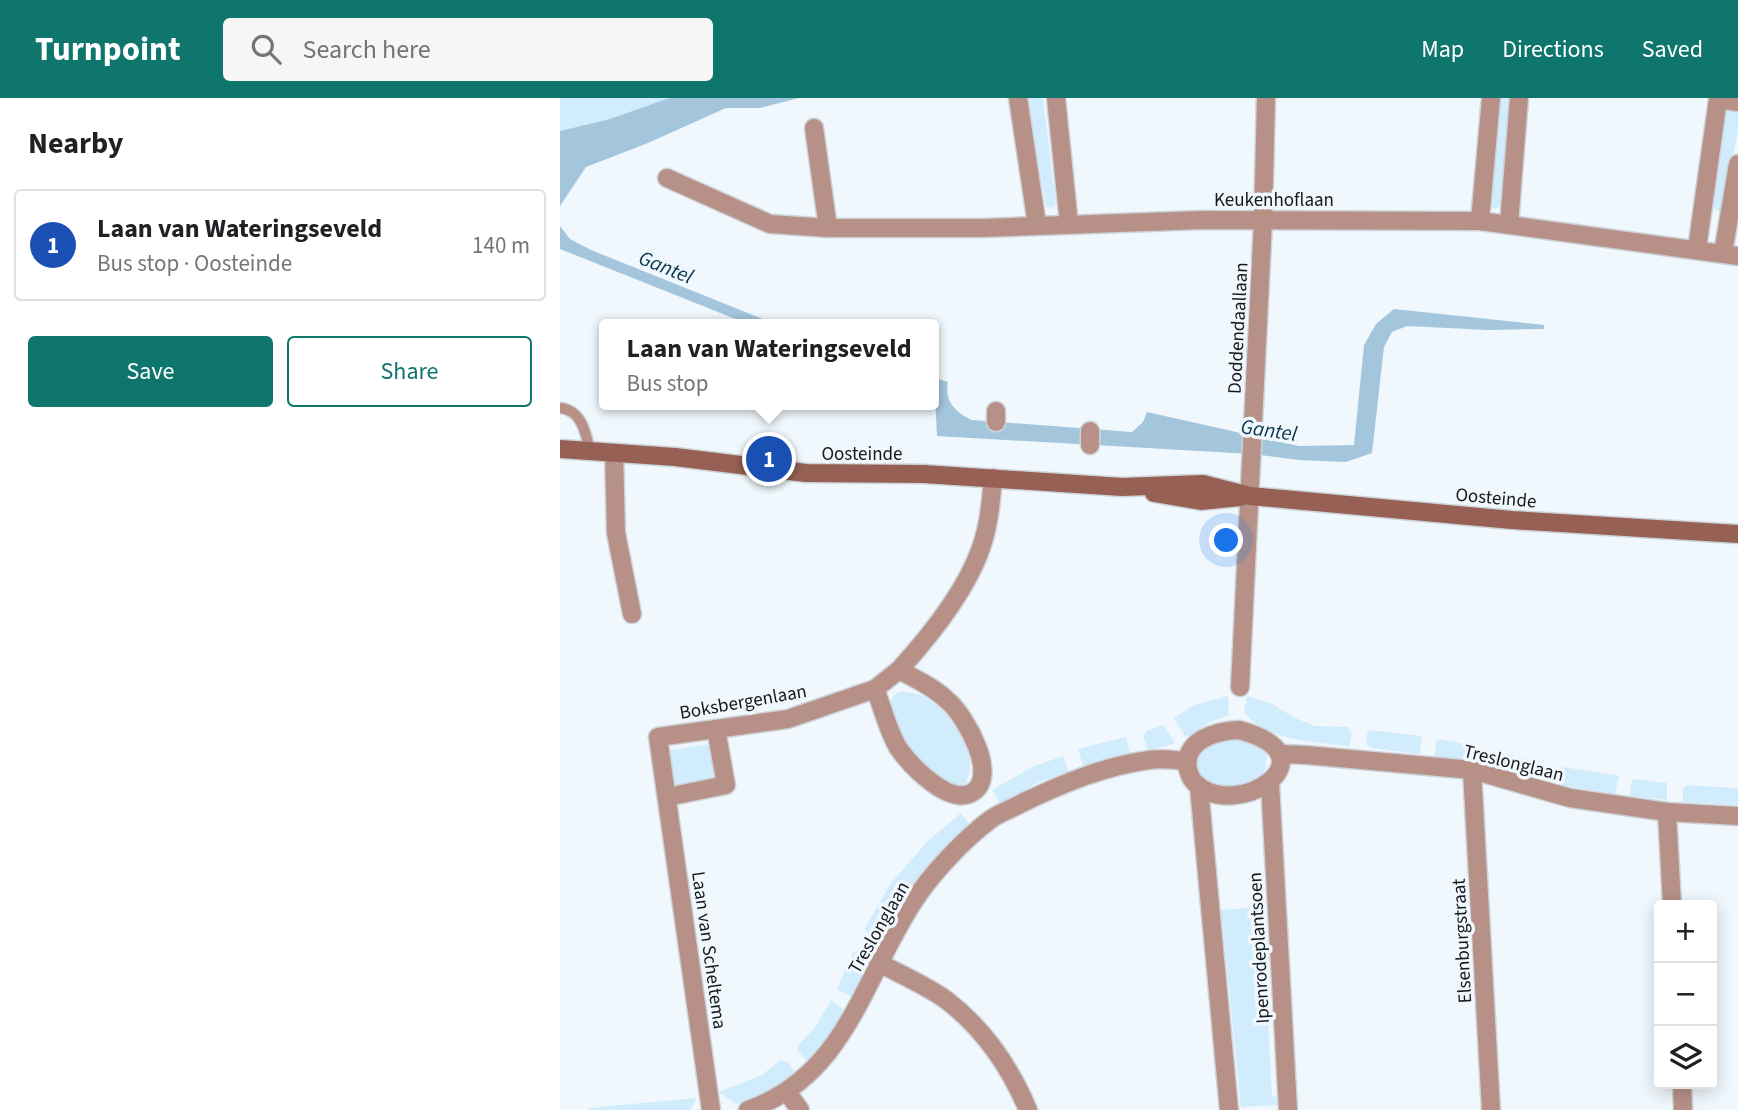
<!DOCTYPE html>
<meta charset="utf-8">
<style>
body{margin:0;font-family:"Source Sans 3",sans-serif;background:#f6f6f6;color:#202124}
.controls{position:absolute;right:21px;bottom:21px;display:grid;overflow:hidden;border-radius:7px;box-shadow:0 4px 18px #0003}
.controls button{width:63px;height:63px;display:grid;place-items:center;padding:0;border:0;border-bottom:2px solid #e0e0e0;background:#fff;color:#202124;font:35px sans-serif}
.you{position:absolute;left:667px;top:443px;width:24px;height:24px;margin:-18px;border:5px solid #fff;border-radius:50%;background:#1a73e8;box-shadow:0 0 0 10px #1a73e833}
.badge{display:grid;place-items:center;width:46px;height:46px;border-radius:50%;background:#0f766e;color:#fff;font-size:23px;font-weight:700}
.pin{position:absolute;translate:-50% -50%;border:4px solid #fff;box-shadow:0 2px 7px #0006}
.popup{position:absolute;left:39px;top:221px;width:340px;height:91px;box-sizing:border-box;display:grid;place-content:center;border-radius:7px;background:#fff;filter:drop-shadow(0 2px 5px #0005);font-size:23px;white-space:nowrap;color:#757577}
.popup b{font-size:26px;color:#202124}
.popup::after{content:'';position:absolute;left:50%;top:100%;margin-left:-14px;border:14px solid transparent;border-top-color:#fff}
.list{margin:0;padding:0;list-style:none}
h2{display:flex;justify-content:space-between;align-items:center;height:91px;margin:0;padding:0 28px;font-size:30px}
h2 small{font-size:23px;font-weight:400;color:#757577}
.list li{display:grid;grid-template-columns:46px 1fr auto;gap:21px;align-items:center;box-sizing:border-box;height:112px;margin:0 14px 14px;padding:0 14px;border:2px solid #e0e0e0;border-radius:7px}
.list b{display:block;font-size:26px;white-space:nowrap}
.list p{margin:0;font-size:23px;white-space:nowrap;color:#757577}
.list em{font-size:23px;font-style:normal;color:#757577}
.actions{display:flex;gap:14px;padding:21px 28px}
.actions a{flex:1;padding:16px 0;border:2px solid #0f766e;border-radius:7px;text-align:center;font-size:24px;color:#0f766e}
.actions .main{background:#0f766e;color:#fff}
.icon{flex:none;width:38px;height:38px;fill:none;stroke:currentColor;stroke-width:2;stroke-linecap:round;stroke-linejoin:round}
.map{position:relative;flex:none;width:1178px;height:1012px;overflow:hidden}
header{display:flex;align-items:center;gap:42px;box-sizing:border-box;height:98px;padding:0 35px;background:#0f766e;color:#fff}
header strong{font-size:33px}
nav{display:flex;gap:38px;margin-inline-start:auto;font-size:24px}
.search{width:490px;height:63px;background:#f6f6f6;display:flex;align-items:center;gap:18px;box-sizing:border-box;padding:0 24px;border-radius:7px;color:#757577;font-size:26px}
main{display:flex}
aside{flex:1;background:#fff}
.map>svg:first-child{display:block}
.green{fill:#d1ecfd}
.water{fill:#a4c6dc}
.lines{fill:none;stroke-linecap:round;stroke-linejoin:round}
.lane-casing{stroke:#cdd4d9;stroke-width:13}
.street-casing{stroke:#cdd4d9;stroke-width:21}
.secondary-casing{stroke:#cdd4d9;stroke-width:21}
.lane{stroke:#b79188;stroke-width:10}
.street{stroke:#b79188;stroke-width:18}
.secondary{stroke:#966054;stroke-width:18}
.labels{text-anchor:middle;stroke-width:7;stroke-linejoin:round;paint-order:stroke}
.street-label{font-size:19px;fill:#171a1c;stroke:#f0f8fd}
.water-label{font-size:21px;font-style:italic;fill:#09364d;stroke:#f0f8fd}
</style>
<header>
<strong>Turnpoint</strong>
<div class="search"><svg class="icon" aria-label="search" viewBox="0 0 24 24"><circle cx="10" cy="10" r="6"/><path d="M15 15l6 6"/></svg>Search here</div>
<nav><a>Map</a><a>Directions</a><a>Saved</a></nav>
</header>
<main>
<aside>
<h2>Nearby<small></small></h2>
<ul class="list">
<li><span class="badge" style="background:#1a4fb4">1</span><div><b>Laan van Wateringseveld</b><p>Bus stop · Oosteinde</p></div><em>140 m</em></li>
</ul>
<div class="actions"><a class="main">Save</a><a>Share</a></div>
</aside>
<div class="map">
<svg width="1178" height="1012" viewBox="0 0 1178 1012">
<rect width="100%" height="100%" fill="#f0f8fd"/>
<g class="green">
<path d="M0 0H109L50 21 0 33Z"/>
<path d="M467 0H483L496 107 492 111 486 108Z"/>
<path d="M936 0H953L940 108 935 111 929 107Z"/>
<path d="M1169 11 1178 14V34L1162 114 1153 110 1164 16Z"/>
<path d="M339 594C348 594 358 595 366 600 393 616 424 659 403 690H391C361 665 326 644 332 599Z"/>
<path d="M668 598 669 617 648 625 630 638H625L614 620 634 607Z"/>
<path d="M687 598 711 605 735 620 755 628 788 629 792 635 790 648C759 645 702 642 684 613Z"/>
<path d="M603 627 615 645 588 653 583 638 587 633Z"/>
<path d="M810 632 862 638 860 656 811 650 806 645 807 636Z"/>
<path d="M566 639 570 656 523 668 518 651Z"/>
<path d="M662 640C680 640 695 642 707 656 706 664 707 672 701 677 679 698 627 692 639 653Z"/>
<path d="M877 641 917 648 914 661 906 665 874 659Z"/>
<path d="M152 646 159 687 116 696 110 652Z"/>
<path d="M927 652 982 664 980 682 921 668 922 660Z"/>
<path d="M503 658 509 674 478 684 441 707 432 692 472 669Z"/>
<path d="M1003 669 1059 678 1055 696 1000 687 998 681 999 672Z"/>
<path d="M1072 681 1107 685V702L1070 698Z"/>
<path d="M1126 687 1178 690V707L1123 704V691Z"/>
<path d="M401 715 412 730C370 766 348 795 319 842L307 835 305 830 331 785 368 743Z"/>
<path d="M702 809 712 998 718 999 719 1007 681 1009 661 812Z"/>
<path d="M300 851 312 856 293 900 277 891 293 854Z"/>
<path d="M271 902 286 913 269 941 247 963 238 953 237 949 256 928Z"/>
<path d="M220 962 228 964 235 975 213 991 177 1006 158 994 202 977Z"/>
<path d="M136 1000 131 1012H29V1010Z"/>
</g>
<g class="water">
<path d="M109 0H239L200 10H166L88 45 26 69 0 108V33L50 21Z"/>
<path d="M0 128 10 141 31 152 215 226H188L0 151Z"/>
<path d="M834 211 984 227V231L928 232 847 228 832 234 824 249 812 355 786 364 739 362 692 356 377 338 374 280 388 284C384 303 395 314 412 322L572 334 583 324 587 314 739 348 794 347 804 247 816 226Z"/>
</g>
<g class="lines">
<defs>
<path id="lane" d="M0 310C22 312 26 336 30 353"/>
<g id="street">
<path d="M458 0 477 127"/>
<path d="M496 0 509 126"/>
<path d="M254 30 268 130"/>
<path d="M107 80 210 126 268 130H423L642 122 920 123 1178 158"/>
<path d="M920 123 931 0"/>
<path d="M949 126 959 0"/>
<path d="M1137 151 1158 1 1178 4"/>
<path d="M1163 155 1178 66"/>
<path d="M436 324V313"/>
<path d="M530 347V333"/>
<path d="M54 355 56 435 72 516"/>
<path d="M339 572C370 538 406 493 421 450 429 427 431 404 433 380"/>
<path d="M680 589 703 122 706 0"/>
<path d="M679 632C778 658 676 725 635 685 631 681 630 678 628 672 622 642 656 633 679 632Z"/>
<path d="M720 656 746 657 912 672 1010 700 1107 714 1178 718"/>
<path d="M912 672 931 1012"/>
<path d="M710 685 728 1012"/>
<path d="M639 689 669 1012"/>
<path d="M107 699 166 687 156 631"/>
<path d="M1107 714 1112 807"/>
<path d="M319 865C340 876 365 887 385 901 422 929 450 969 468 1012"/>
<path d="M1122 986 1123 1012"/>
<path d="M227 994 240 1012"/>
<path d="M151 1012 98 639 228 621 315 591 339 572C356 581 375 590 389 604 405 618 439 677 413 694 390 709 351 668 339 651 328 634 323 610 315 591"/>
<path d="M188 1012C285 978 302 884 352 806 370 777 403 742 431 721 441 714 454 710 464 704 504 685 545 668 589 662 601 660 614 662 626 663"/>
</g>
<g id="secondary">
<path d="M0 351 115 359 246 375 364 376 562 389 643 386 690 398 952 422 1178 436"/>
<path d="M594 395 641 403 680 399"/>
</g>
</defs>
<use href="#lane" class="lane-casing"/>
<use href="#street" class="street-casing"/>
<use href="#secondary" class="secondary-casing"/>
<use href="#lane" class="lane"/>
<use href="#street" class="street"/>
<use href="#secondary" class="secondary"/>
</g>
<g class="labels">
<g class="street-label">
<text x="714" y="108">Keukenhoflaan</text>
<text transform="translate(677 230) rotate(-87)" y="7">Doddendaallaan</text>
<text x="302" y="362">Oosteinde</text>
<text transform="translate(936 399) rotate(5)" y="7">Oosteinde</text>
<text transform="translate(183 603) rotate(-10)" y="7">Boksbergenlaan</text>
<text transform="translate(954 664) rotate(14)" y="7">Treslonglaan</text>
<text transform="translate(318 829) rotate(-60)" y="7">Treslonglaan</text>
<text transform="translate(901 843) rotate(-93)" y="7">Elsenburgstraat</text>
<text transform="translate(698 850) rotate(-93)" y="7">Ipenrodeplantsoen</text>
<text transform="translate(150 852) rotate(82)" y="7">Laan van Scheltema</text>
</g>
<g class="water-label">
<text transform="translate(106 169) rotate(22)" y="7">Gantel</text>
<text transform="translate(709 332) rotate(8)" y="7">Gantel</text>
</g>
</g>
</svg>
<div class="controls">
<button>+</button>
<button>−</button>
<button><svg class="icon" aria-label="layers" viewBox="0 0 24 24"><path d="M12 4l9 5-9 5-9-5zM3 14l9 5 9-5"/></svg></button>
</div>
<div class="you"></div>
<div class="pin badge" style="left:209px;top:361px;background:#1a4fb4">1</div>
<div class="popup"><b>Laan van Wateringseveld</b>Bus stop</div>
</div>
</main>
